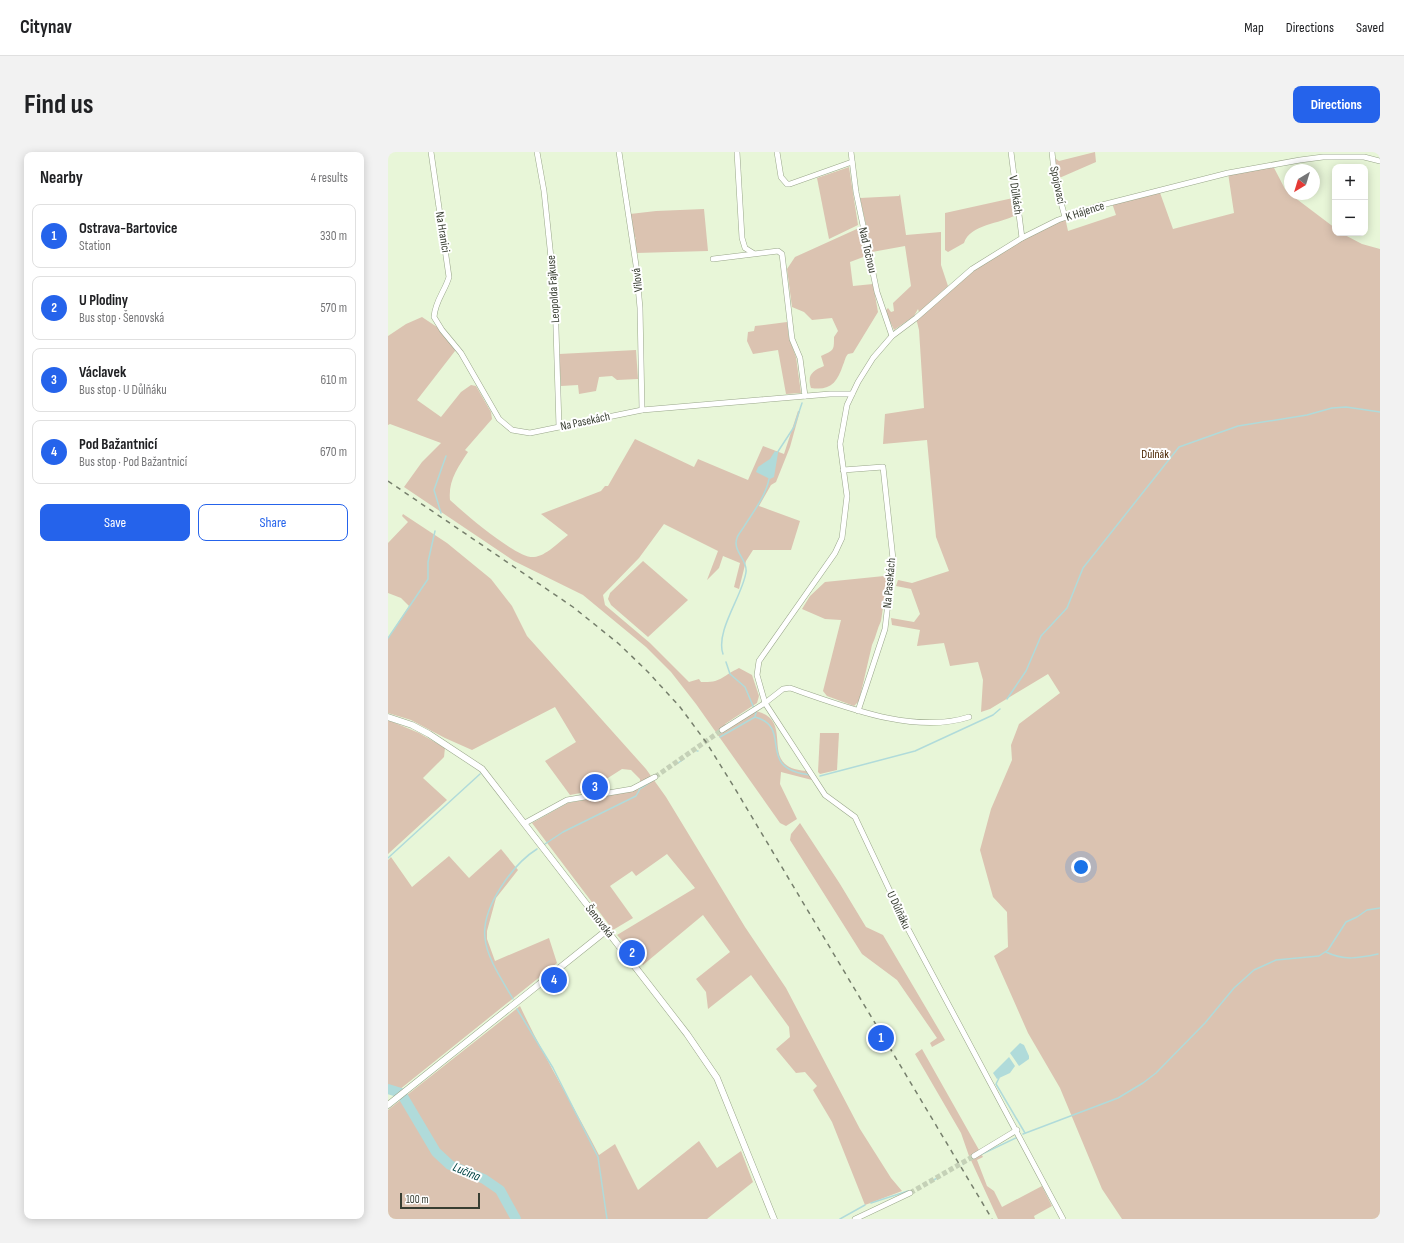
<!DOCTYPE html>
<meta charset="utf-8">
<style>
body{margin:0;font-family:"Sofia Sans Condensed",sans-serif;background:#f2f2f2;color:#202124}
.controls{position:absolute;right:12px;top:12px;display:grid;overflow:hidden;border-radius:8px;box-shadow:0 2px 10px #0003}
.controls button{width:36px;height:36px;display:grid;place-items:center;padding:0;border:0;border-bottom:1px solid #e0e0e0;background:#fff;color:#202124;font:20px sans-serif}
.compass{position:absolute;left:896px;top:12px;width:36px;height:36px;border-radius:50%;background:#fff;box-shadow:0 2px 10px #0003;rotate:218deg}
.scale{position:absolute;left:12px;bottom:10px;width:80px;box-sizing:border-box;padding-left:4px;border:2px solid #383e32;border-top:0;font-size:11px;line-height:14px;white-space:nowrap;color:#383e32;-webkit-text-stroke:3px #fff;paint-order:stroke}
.you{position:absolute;left:693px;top:715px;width:14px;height:14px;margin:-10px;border:3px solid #fff;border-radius:50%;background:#1a73e8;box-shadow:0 0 0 6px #1a73e833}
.badge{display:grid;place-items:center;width:26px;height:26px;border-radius:50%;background:#2563eb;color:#fff;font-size:13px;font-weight:700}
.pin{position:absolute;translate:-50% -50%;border:2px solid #fff;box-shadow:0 1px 4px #0006}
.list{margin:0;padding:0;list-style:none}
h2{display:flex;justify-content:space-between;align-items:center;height:52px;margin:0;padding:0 16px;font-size:17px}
h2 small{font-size:13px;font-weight:400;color:#757577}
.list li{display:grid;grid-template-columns:26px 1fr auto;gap:12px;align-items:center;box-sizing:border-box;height:64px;margin:0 8px 8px;padding:0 8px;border:1px solid #e0e0e0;border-radius:8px}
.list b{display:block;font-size:15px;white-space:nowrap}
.list p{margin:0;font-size:13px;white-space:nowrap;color:#757577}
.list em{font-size:13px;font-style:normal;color:#757577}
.actions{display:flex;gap:8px;padding:12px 16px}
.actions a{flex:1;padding:9px 0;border:1px solid #2563eb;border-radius:8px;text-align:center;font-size:14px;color:#2563eb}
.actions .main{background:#2563eb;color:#fff}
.map{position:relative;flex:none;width:992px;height:1067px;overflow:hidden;border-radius:8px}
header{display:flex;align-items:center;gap:24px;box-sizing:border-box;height:56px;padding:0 20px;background:#fff;border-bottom:1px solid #e0e0e0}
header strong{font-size:19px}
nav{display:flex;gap:22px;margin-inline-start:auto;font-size:14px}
.intro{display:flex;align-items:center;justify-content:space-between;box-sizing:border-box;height:96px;padding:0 24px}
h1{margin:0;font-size:28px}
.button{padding:10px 18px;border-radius:8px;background:#2563eb;color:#fff;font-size:14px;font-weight:700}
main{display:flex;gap:24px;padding:0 24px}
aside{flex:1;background:#fff;border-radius:8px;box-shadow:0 2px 10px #0003}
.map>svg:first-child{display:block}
.green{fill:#dbc3b1}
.water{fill:#b0dbda}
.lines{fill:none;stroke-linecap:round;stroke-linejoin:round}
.stream{stroke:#b0dbda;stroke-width:1.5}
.river{stroke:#b0dbda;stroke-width:10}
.minor-tunnel{stroke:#c5d1b7;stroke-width:5;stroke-dasharray:5 2.5;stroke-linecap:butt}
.minor-casing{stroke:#99a68a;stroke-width:6}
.tertiary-casing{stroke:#99a68a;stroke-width:7}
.minor{stroke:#fff;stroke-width:5}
.tertiary{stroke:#fff;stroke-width:6}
.rail{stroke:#767f6c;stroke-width:1.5;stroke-dasharray:5 5;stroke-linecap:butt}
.labels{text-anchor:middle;stroke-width:4;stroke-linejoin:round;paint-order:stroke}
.street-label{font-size:12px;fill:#383e32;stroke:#fff}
.park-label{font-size:12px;fill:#492400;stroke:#fff}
.water-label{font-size:13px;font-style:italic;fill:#014444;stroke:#fff}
</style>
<header>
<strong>Citynav</strong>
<nav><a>Map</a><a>Directions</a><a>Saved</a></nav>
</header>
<div class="intro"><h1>Find us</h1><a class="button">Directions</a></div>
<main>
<aside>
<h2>Nearby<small>4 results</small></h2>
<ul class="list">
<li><span class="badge">1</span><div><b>Ostrava-Bartovice</b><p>Station</p></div><em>330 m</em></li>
<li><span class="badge">2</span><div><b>U Plodiny</b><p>Bus stop · Šenovská</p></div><em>570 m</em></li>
<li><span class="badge">3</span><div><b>Václavek</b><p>Bus stop · U Důlňáku</p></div><em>610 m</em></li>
<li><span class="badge">4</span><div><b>Pod Bažantnicí</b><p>Bus stop · Pod Bažantnicí</p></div><em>670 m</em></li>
</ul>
<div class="actions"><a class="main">Save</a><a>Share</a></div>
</aside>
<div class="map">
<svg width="992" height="1067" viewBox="0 0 992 1067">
<rect width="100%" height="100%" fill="#e8f6d8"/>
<g class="green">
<path d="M707 0 708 10 669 27 667 6 671 9Z"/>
<path d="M884 12 897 37 902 42 947 76V81H953L974 92 992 97V1067H734L714 1037 672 936 640 881 606 804 620 795 619 760 605 745 592 698 603 657 624 608 623 593 631 572 672 541 660 522 602 557 593 560 595 528 590 510 562 514 556 491 529 494 532 478 504 473 503 466 526 470 532 462 523 437 508 434 510 428 524 431 561 419 548 385 539 288 495 292 497 262 536 256 531 178 528 166 601 105 677 65 680 79 728 63 724 51 771 38 785 77 846 61 840 21Z"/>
<path d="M461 15 470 73 441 87 429 26Z"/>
<path d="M512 42 518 83 553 80V113L560 134 531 160 530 157 526 164 506 178 497 159 500 156 503 160 506 159 505 151 523 134 517 94 484 100 472 46 511 44Z"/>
<path d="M625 46 628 63C612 72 582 72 576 91L560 100 557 98V61Z"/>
<path d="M316 57 320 99 248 101 246 87 248 86 246 85 242 62 268 59Z"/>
<path d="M471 76 475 100 478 99V104L462 110 465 134 485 132 490 160 465 201 460 202C457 205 457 209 455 213 449 231 442 239 423 236 419 223 424 219 436 214L433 204C446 198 446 199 446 185L450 179 444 166 424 168 416 160 404 155 399 117 407 105Z"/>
<path d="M34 165 49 175 66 195 67 199 29 248 53 265 73 240 83 233 88 234 103 260 104 267 77 298 80 300C70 315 60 329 62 348 76 361 129 407 146 405 158 404 171 390 180 383L153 362 213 339 217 334H220L247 287 306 315 310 307 360 328 375 294 396 302 410 259H412L402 295 388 330 383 333 371 354 412 369 403 398H365L358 409 351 437 346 435 352 411 335 404 331 416 319 428 330 399 276 372 251 406 215 443 217 453 262 491 301 530 311 527 313 530C334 531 334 524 351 516L364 523 371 544 369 551 337 572 341 577 367 559C410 568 367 615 418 619L424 628 393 620 392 632 409 667 398 674 392 671 308 552 283 520 258 495 195 443 126 409 16 335 34 310 53 291 2 272 0 273V184L18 172Z"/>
<path d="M399 170 401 186 408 205 413 241 398 242 390 198 365 202 359 189 360 180 366 179 367 174Z"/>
<path d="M248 198 250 227 229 228 224 224 211 225 208 239 191 242 190 233 173 234 171 202Z"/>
<path d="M15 362 59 391 103 427 124 454 139 484 258 617 278 645 357 775 398 836 472 977 503 1026 514 1039 477 1053 444 970 425 938 429 934 417 920 408 921 388 897 402 885 401 875 363 823 320 857 318 840 308 827 342 800 315 763 255 813 251 808 253 805 249 799 245 800 229 783 307 736 279 702 248 724 244 719 222 734 245 766 225 778 144 671 180 651 252 637V627L243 618 234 617 198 640 182 643 157 609 188 590 167 555 84 598 57 586 23 568 0 561V486L21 454 13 446 0 441V391L20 370 14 364Z"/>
<path d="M255 409 300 448 260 485 223 453 220 447 222 441Z"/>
<path d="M496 424 499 428 493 469C489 477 488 485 484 493L471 549 466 554 439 544 435 539 453 468 437 467 414 457 422 444 437 430Z"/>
<path d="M0 568 31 581 57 596 56 605 35 626 59 648 0 702Z"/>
<path d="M432 581H451L449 618 432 622 430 620Z"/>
<path d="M412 671 452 732 478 775 495 783 557 888 544 895 542 891 549 886 509 828 474 802 402 688 403 682Z"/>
<path d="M113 697 130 718 108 746 99 779V787L107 809 161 786 169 811 11 938 0 935V708L3 705 24 735 61 704 81 726Z"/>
<path d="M132 854C156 905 185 953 211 1003L227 992 250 1038 311 989 329 1016 353 999 365 1030 319 1067H0V958Z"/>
<path d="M534 897 595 1005 589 1008 599 1034 606 1039 614 1055 654 1034 664 1054 646 1064 647 1067H610L581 1004 573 981 527 902Z"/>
</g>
<g class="water">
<path d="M387 299 390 301 386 325 382 327 368 320 370 315 382 307Z"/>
<path d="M632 891 636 893 641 904V907L631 914 622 901Z"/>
<path d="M621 905 627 914 622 921 609 927 605 921Z"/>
</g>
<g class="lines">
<g class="stream">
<path d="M389 301 406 275 414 251"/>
<path d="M53 361 46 338 58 304"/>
<path d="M0 486 40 427V410L47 379"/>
<path d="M335 502C327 479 355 443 358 420 360 408 344 399 349 386 350 382 355 377 357 373 366 359 378 343 381 327"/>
<path d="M338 510 342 522 357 535 368 561 367 564"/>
<path d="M619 547 638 519 653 484 679 456 695 416 791 295 850 274 919 263 944 256 958 255 992 260"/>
<path d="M332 585 367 565C407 576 365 617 423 623"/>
<path d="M309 599H310"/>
<path d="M290 611 296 607"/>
<path d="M432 624 527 599 605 563 612 557"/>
<path d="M157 692 175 680 248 644 252 637 264 629"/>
<path d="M0 706 92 622"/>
<path d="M938 800C956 809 971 806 990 802"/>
<path d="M125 847C115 829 99 807 97 786 93 756 125 712 149 697"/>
<path d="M129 857 165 916 210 1005 219 1067"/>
<path d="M611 926 608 932 637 981"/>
<path d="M635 982 730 946 755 931 768 921 817 871 846 836 866 818 888 808 931 804 940 798 958 770 969 765 979 758 992 756"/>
<path d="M592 1003 630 985"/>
<path d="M582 1008 587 1005"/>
<path d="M575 1012 576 1011"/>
<path d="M542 1030 551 1025"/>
<path d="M483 1051 520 1039"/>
<path d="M452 1067 477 1053"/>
</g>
<path class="river" d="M0 937 13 941 48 1000 62 1013 96 1027 112 1038 128 1067"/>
<g class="minor-tunnel">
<path d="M267 625 334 578"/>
<path d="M522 1041 586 1004"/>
</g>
<defs>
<g id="minor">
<path d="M43 0 61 125C57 139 47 149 46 165L54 178 73 201 111 267 124 278 142 281 254 258 442 242H464"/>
<path d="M149 0 156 39 167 144 171 275"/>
<path d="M231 0 248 113 252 156 254 258"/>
<path d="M349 0 354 86 357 96 365 101"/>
<path d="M389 0 393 25 399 32H402L464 10"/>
<path d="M463 0 468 40 489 140 504 184"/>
<path d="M623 0 634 86"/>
<path d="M664 0 667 29 677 65"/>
<path d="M325 107 390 99 394 102 404 187 412 206 417 244"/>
<path d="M455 318 495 315 505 407 497 477 470 559"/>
<path d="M334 578 377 551 395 537 402 536C455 554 525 583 581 565"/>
<path d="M137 671 179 648 244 637 267 625"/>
<path d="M586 1004 629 978"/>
<path d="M467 1067 522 1041"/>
<path d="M675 1067 519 775 467 665 437 643 377 551 369 523 371 509 447 401 454 386 459 344 452 292 459 253 470 230 485 206 504 184 528 166 584 117 634 86 670 68 710 54 840 21 912 8 935 5H976L992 9"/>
</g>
<g id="tertiary">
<path d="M0 565 24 573 41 582 94 617 299 882 329 926 386 1067"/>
<path d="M0 953 219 778"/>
</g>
</defs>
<use href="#minor" class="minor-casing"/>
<use href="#tertiary" class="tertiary-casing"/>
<use href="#minor" class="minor"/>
<use href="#tertiary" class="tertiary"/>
<path class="rail" d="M0 329 185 455 231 492 260 520 292 555 318 590 346 635 604 1067"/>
</g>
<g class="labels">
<g class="street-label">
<text transform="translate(670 33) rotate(78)" y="4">Spojovací</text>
<text transform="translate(628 43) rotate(82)" y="4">V Důlkách</text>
<text transform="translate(697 59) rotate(-18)" y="4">K Hájence</text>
<text transform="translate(55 80) rotate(81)" y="4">Na Hranici</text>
<text transform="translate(480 98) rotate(77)" y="4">Nad Točnou</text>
<text transform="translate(249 128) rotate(-96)" y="4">Vilová</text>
<text transform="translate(165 137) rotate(-94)" y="4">Leopolda Fajkuse</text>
<text transform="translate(197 269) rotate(-12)" y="4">Na Pasekách</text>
<text transform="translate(501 431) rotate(-85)" y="4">Na Pasekách</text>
<text transform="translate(511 758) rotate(65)" y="4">U Důlňáku</text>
<text transform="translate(212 769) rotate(52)" y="4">Šenovská</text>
</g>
<g class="park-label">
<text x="767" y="306">Důlňák</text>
</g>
<g class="water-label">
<text transform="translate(79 1019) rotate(23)" y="5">Lučina</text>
</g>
</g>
</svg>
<div class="controls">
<button>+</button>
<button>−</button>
</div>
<svg class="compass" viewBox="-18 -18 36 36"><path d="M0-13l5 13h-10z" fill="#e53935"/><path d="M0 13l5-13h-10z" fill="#757577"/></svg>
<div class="scale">100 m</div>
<div class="you"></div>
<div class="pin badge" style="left:493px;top:886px">1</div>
<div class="pin badge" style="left:244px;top:801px">2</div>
<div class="pin badge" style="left:207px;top:635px">3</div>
<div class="pin badge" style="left:166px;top:828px">4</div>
</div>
</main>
